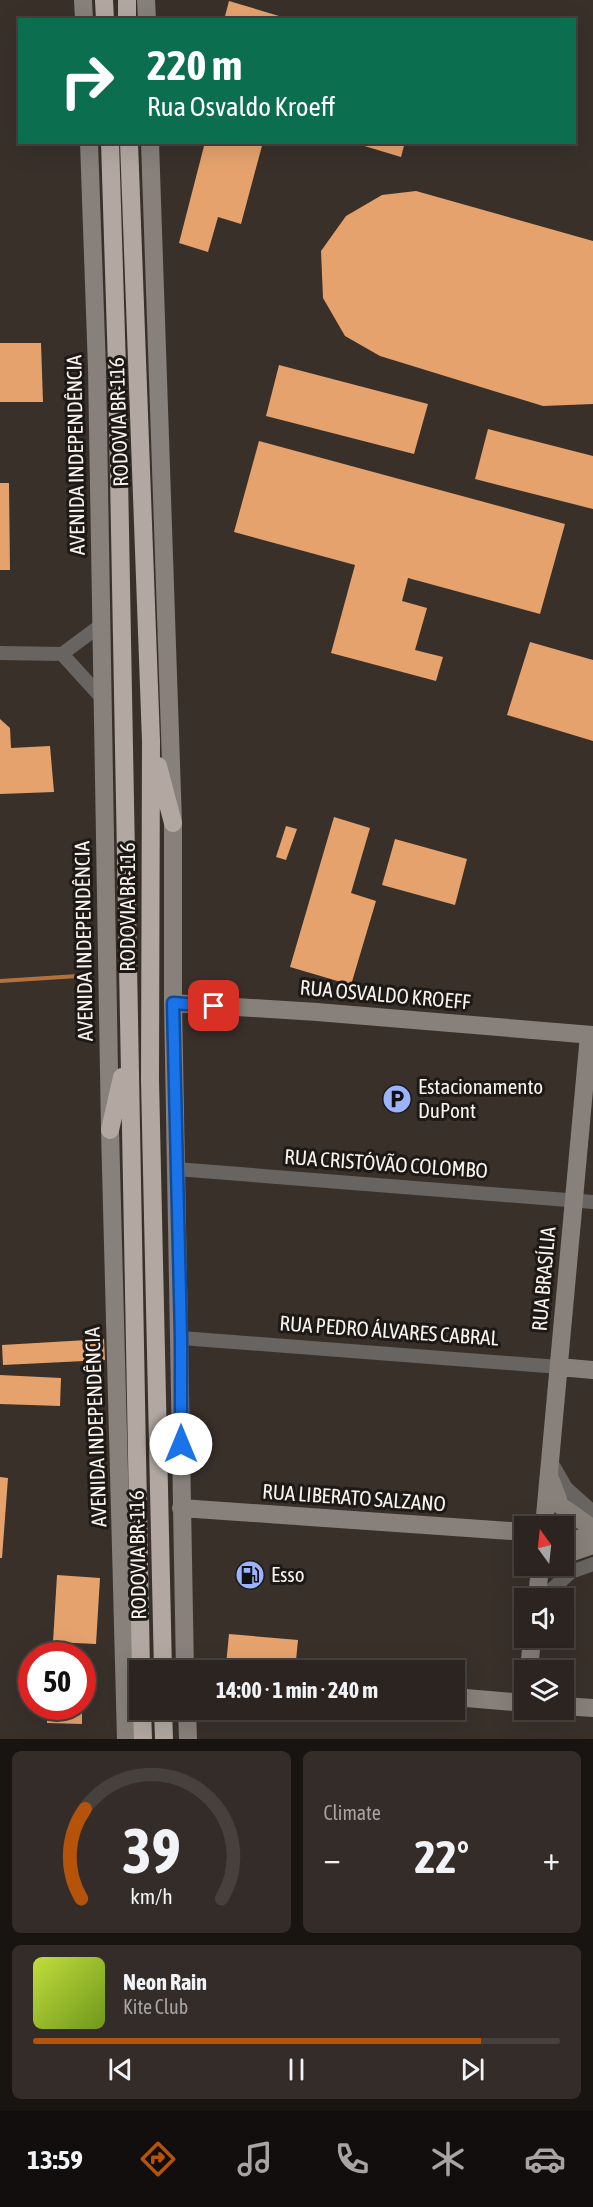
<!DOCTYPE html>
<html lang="en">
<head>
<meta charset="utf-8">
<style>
  :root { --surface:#2b2420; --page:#332c29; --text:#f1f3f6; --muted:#a6a4a5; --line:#47413e; --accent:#b45309 }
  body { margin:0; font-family:"Asap Condensed",sans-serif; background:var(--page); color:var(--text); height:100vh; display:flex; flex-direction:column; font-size:22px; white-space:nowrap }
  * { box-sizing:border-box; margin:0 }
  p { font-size:20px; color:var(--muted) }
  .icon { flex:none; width:33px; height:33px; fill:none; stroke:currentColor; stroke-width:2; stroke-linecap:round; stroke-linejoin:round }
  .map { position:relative; height:1739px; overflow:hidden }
  .details { display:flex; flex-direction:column; gap:12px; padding:12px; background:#181412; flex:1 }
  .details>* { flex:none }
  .top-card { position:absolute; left:18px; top:18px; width:558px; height:126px; border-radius:0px; box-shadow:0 6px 24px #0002,0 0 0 2px var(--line); background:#0b6e4f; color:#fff; overflow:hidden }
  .needle { width:39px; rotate:345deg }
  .fabs { position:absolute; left:514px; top:1516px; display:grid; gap:12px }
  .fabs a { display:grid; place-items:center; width:60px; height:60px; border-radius:0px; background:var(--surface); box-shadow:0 6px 24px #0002,0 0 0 2px var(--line); font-size:30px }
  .speed { position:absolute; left:18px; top:1642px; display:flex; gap:12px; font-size:30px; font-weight:700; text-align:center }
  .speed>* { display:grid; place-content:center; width:78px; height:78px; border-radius:50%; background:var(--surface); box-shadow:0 6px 24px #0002,0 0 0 2px var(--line); line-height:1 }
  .speed .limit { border:9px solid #d22; background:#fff; color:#111 }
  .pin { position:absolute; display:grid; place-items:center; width:51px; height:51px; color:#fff; margin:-26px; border-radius:12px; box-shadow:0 3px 9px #0006 }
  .me { position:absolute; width:66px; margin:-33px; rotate:0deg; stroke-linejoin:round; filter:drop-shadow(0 0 4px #0008) }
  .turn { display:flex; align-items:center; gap:21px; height:126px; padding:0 30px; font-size:27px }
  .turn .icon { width:78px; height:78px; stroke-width:2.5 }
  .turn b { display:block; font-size:42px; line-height:51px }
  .big { font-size:45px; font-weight:700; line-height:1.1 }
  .details .card { flex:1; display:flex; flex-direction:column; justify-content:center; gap:9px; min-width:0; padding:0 21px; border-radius:9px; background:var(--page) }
  .details .dial { align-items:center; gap:0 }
  .dial svg { height:156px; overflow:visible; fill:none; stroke:var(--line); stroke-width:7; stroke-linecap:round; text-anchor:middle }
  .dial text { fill:var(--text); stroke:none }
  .song { display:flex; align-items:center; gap:18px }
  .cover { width:72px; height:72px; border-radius:9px; background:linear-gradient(135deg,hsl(70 70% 55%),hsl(80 70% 35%)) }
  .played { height:6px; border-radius:3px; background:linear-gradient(90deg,var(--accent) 85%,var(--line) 85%) }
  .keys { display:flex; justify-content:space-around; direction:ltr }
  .heat { display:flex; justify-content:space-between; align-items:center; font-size:33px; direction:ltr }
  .details .tiles { flex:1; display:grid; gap:12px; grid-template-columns:1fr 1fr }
  .card:last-child { grid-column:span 2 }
  .trip { position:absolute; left:129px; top:1660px; width:336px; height:60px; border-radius:0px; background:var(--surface); box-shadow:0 6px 24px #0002,0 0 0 2px var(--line); font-weight:700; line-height:60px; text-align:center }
  .menu { display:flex; height:96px; justify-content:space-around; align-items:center; background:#110e0d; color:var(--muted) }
  .menu .icon { width:42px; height:42px }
  .menu .on { color:var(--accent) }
  .menu b { font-size:27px; color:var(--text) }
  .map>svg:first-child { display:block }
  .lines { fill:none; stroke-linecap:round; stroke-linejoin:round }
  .stream { stroke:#b1723d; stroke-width:4 }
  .building { fill:#e5a26d }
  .street { stroke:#686461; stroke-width:14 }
  .secondary { stroke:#87807b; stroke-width:18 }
  .highway { stroke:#b2a8a1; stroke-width:18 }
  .route-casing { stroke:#114b97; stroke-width:15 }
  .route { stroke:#1a73e8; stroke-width:10 }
  .labels { text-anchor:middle; stroke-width:6; stroke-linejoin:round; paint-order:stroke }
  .street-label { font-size:21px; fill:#f9f3ef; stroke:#1d1916 }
  .poi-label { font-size:21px; fill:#f9f3ef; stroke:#1d1916; text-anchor:start }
</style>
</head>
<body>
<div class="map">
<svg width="593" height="1739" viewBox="0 0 593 1739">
  <rect width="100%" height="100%" fill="#39302a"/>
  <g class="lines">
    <path class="stream" d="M0 981 78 976"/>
  </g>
  <path class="building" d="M229 1 289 19 288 20H224Z
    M193 142H263L241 224 218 217 208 252 179 243 204 146Z
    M351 142H405L401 157Z
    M416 191 593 241V404L543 406 380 356 345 336 323 298 321 251 346 216 382 195Z
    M0 343H41L43 402H0Z
    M279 365 428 404 414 454 266 416Z
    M488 429 593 456V509L475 479Z
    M259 441 565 524 540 614 408 578 402 601 427 608 415 650 443 657 436 681 331 653 355 565 234 532Z
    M0 483H9L10 570H0Z
    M530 642 593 660V741L507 715Z
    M0 719 10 728 11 748 50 746 54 792 0 794Z
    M334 817 370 828 351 893 376 901 351 985 290 967Z
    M286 826 297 829 286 860 276 857Z
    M395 839 467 859 455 905 382 885Z
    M104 1339 105 1360 3 1365 2 1345Z
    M0 1375 61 1378 60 1406 0 1404Z
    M0 1477 8 1478 2 1558H0Z
    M57 1575 100 1578 96 1644 53 1642Z
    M229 1634 298 1640 295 1671 226 1665Z
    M47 1707H82V1724L47 1723Z"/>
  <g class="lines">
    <path class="street" d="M0 653 62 654 101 625
      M62 654 102 698
      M176 1169 593 1202
      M181 1338 559 1367
      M554 1467 566 1488 593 1512
      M541 1599 571 1572 593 1564"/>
    <path class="secondary" d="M83 0 84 20
      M146 0 147 20
      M89 142 97 369 110 1130 126 1739
      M150 142 173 823V1003L185 1671
      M173 1003 317 1012 593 1035
      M559 1367 593 1370
      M551 1481 560 1505 593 1529
      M181 1508 525 1532
      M544 1527 589 1035
      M564 1537 593 1541
      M564 1555 593 1545
      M537 1599 540 1566
      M529 1671 532 1638
      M454 1697 525 1703
      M564 1706 593 1708
      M187 1710 188 1739"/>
    <path class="highway" d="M104 0 105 20
      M127 0V20
      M110 142 117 367 141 1671
      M129 142 151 741 150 1080 163 1671
      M158 766 173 823
      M110 1130 122 1077
      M142 1710 143 1739
      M163 1710 164 1739"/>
  </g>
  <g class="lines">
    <g class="route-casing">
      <path id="route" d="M181 1444V1338L173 1003 214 1006"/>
    </g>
    <use href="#route" class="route"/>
  </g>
  <defs>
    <g id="parking-disc" transform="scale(1.5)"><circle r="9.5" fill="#9bb4fd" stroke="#1d1916"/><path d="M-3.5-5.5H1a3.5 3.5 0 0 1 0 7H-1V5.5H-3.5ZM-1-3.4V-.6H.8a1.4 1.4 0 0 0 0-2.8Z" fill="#111"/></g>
    <g id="fuel-disc" transform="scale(1.5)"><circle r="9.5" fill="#9bb4fd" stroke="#1d1916"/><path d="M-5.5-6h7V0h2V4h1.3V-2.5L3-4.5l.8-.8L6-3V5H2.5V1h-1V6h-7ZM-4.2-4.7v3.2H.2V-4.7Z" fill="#111"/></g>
  </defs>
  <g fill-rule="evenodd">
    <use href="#parking-disc" x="397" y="1099"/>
    <use href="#fuel-disc" x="250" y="1575"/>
  </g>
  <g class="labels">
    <g class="street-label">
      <text transform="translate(119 422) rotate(-92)" y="7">RODOVIA BR-116</text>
      <text transform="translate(76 455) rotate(-91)" y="7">AVENIDA INDEPENDÊNCIA</text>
      <text transform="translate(128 907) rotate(-90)" y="7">RODOVIA BR-116</text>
      <text transform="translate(84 941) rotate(-91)" y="7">AVENIDA INDEPENDÊNCIA</text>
      <text transform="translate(385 995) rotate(5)" y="7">RUA OSVALDO KROEFF</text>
      <text transform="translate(386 1164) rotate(4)" y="7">RUA CRISTÓVÃO COLOMBO</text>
      <text transform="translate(544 1279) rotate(-85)" y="7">RUA BRASÍLIA</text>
      <text transform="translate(389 1331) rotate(4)" y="7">RUA PEDRO ÁLVARES CABRAL</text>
      <text transform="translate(96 1427) rotate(-92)" y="7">AVENIDA INDEPENDÊNCIA</text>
      <text transform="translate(354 1498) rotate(4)" y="7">RUA LIBERATO SALZANO</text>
      <text transform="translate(138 1555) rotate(-91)" y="7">RODOVIA BR-116</text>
    </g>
    <g class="poi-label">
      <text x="418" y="1094">Estacionamento<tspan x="418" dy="24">DuPont</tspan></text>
      <text x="271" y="1582">Esso</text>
    </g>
  </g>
</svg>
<div class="fabs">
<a><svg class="needle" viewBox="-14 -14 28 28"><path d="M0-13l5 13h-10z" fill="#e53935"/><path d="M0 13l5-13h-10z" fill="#a6a4a5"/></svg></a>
<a><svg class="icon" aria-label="sound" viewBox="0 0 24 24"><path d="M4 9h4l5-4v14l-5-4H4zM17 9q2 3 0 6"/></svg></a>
<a><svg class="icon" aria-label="layers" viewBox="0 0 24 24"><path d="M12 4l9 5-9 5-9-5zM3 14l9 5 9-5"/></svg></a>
</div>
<div class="speed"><div class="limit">50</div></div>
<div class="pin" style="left:214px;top:1006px;background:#d93025"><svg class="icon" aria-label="arrive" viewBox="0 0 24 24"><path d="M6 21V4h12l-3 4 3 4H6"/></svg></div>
<svg class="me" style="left:181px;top:1444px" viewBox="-20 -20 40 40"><circle r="19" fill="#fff"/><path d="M0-13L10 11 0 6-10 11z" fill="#1a73e8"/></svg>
<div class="trip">14:00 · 1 min · 240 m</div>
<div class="top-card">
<div class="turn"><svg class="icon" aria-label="right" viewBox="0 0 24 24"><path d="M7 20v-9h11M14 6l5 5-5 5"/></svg><div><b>220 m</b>Rua Osvaldo Kroeff</div></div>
</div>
</div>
<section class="details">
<div class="tiles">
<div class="card dial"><svg viewBox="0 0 100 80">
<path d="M14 69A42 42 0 1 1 86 69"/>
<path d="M14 69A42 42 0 0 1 16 23" stroke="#b45309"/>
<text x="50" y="56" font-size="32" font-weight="700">39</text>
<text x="50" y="72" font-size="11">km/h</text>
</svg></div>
<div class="card"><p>Climate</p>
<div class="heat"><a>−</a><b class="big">22°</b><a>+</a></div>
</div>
<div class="card">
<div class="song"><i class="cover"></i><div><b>Neon Rain</b><p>Kite Club</p></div></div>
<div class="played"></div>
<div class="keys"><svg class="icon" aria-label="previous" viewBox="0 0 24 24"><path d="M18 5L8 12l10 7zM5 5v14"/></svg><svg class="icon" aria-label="pause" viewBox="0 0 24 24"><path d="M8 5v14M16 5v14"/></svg><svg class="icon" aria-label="next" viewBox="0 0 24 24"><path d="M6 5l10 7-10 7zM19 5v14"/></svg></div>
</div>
</div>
</section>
<nav class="menu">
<b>13:59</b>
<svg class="icon on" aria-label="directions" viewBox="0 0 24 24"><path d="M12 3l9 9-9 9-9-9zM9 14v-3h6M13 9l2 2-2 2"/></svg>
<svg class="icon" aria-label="music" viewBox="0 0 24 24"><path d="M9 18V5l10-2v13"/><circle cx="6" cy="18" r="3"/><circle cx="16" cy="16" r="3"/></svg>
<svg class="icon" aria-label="phone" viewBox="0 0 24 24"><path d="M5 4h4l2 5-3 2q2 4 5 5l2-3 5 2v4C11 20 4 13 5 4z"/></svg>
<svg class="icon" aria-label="climate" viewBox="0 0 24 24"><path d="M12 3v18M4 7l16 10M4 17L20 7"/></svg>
<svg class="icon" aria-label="car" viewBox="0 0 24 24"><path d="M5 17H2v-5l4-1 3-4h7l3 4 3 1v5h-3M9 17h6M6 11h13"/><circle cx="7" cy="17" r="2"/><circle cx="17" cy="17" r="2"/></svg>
</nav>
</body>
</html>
